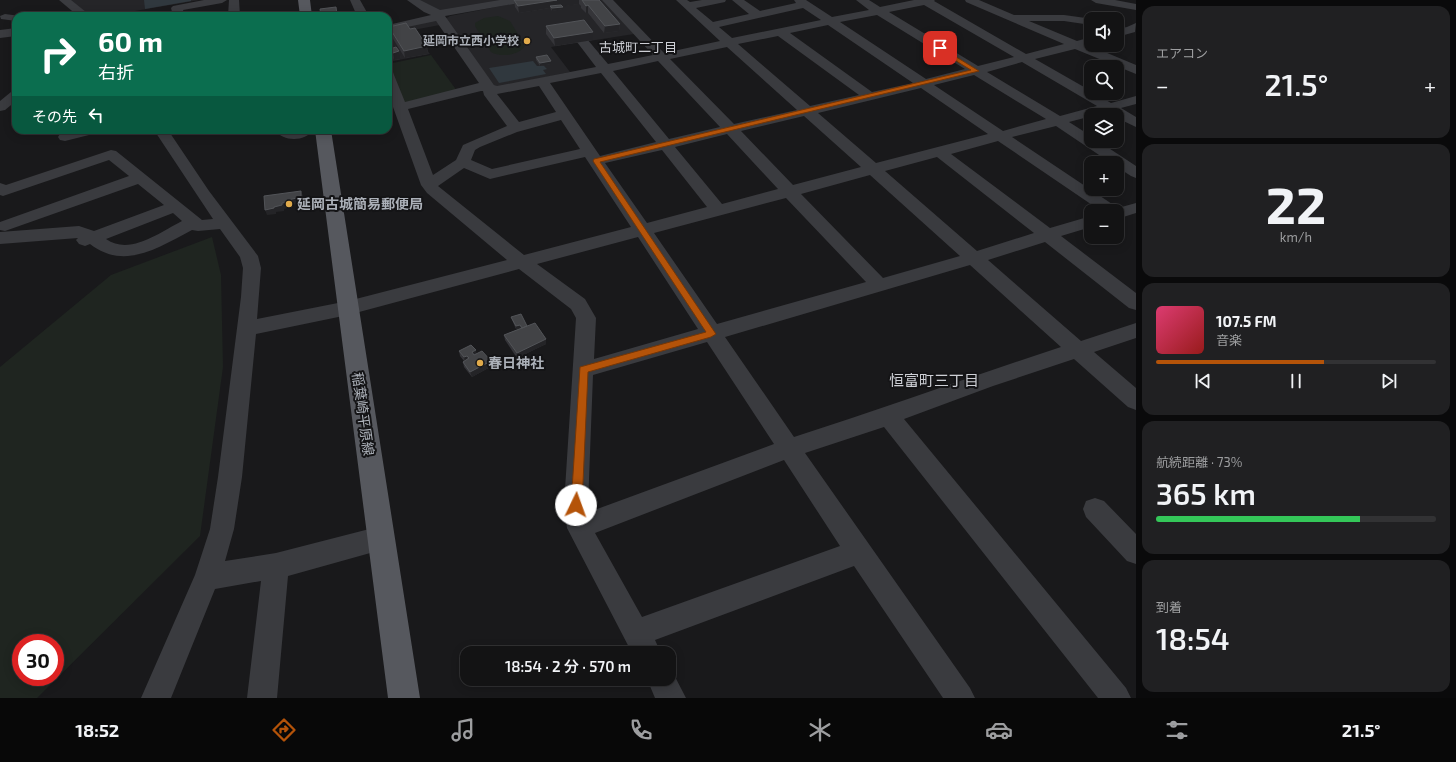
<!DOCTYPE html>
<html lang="ja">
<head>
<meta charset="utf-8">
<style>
  :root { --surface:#131314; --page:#202022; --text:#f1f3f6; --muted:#9d9ea0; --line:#323234; --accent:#b45309 }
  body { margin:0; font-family:"Exo 2","Noto Sans JP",sans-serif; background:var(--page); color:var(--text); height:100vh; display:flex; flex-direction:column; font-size:15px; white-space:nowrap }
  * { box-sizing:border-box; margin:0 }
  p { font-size:13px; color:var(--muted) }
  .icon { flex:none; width:22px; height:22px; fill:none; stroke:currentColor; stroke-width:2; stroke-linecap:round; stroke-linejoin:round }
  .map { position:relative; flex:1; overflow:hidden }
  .drawer { display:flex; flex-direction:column; gap:6px; padding:6px; background:#0a0a0b; width:320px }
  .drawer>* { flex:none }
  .banner { position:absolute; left:12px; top:12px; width:380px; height:122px; border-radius:12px; box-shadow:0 2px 10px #0003,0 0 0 1px var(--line); background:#0b6e4f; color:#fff; overflow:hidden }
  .tools { position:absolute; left:1084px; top:12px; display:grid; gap:8px }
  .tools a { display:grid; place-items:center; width:40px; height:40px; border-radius:8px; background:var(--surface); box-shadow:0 2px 10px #0003,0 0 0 1px var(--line); font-size:20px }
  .speed { position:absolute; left:12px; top:634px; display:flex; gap:8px; font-size:20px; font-weight:700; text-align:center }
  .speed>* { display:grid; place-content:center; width:52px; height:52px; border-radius:50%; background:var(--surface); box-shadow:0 2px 10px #0003,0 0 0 1px var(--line); line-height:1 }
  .speed .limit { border:6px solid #d22; background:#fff; color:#111 }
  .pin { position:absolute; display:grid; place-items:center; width:34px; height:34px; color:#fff; margin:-17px; border-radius:8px; box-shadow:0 2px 6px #0006 }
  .me { position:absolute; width:44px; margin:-22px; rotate:3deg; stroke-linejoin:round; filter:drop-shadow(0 0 3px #0008) }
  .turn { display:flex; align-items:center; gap:14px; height:84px; padding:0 20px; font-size:18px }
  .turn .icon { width:52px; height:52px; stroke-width:2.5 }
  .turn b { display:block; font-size:28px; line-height:34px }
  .then { display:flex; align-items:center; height:38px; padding:0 20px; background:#0003; gap:8px; font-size:15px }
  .big { font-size:30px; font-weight:600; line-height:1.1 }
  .drawer .card { flex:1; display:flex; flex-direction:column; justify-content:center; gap:6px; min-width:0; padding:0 14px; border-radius:12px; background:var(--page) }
  .drawer .dial { align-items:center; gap:0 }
  .dial b { font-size:52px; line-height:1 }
  .song { display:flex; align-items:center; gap:12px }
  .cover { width:48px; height:48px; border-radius:6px; background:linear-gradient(135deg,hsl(340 70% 55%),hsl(0 70% 35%)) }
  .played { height:4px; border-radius:2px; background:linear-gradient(90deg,var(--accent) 60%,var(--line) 60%) }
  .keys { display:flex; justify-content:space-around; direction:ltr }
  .heat { display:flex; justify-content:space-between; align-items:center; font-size:22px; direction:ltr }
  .charge { height:6px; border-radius:3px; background:linear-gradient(90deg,#34c759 73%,var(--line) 0) }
  .trip { position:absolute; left:460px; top:646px; width:216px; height:40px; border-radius:12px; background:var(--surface); box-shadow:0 2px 10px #0003,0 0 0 1px var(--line); font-weight:600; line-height:40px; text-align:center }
  .tabs { display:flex; height:64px; justify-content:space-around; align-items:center; background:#080808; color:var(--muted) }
  .tabs .icon { width:28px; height:28px }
  .tabs .selected { color:var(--accent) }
  .tabs b { font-size:18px; color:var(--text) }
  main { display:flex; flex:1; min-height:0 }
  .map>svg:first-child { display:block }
  .built { fill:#252528 }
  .green { fill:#1f2520; fill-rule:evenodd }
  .water { fill:#30383e }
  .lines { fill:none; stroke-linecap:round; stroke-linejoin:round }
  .minor { fill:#3a3b3f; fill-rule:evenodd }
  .major { fill:#56585e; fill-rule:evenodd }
  .wall { fill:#353539 }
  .shaded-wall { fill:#242427 }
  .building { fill:#424346; stroke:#525458 }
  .route { fill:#b45309; stroke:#753606 }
  .poi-dot { fill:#e1ab4b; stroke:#141416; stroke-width:1.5 }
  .labels { text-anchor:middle; stroke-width:4; stroke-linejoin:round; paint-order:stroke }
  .far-poi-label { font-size:12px; font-weight:bold; fill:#acb1b9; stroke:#141416; text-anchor:end }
  .far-neighbourhood-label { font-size:13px; fill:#cdcfd5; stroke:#141416 }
  .poi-label { font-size:14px; font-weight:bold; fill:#acb1b9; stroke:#141416; text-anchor:start }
  .street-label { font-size:14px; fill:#acb1b9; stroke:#141416 }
  .neighbourhood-label { font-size:15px; fill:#cdcfd5; stroke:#141416 }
</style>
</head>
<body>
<main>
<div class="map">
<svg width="1136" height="698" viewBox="0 0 1136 698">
  <rect width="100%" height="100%" fill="#19191b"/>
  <path class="built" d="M69 0H199L106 16H95L93 13 88 14Z
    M417 0H505L444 11 434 10Z
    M531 0H603L634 34 551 47 570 72 498 87 494 85 445 19 450 16Z
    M435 20 440 25 413 30 430 54 388 62V30Z"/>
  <path class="green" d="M498 16 510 21 525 46C519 55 501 58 491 52L475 26V23L484 18Z
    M431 55 457 91 403 103 388 64Z
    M212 237 221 275 223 367 200 536 37 698H0V367L111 275ZM21 643H55V677H21Z"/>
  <path class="water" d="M144 0H191V1L145 9Z
    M533 61 537 66H544L547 69 543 70 546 74 499 83 489 68Z"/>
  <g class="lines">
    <path class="minor" d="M59 0H71L91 16H78Z
      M204 0H227L222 3 183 10 185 16H173L171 8 173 6Z
      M229 0H239L240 16H228Z
      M350 0H360L369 16H357Z
      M407 0H420L440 10 500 0H524L519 3 445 16 494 85 497 86 596 67 577 42 579 39H587L608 64 653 55 602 0H613L664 53 720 41 676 0H687L690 2 702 0H726L725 2 696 8 713 22 749 14 732 0H744L760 11 796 3 794 0H806L832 17 869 10 856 0H869L880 7 914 0H935L934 1 1026 54 1064 44 966 2 965 0H979L1014 15H1064L1093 19H1091V25L1064 21H1029L1077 41 1091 37V45H1088L1136 65V74L1075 49 1035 59 1091 91V93H1094L1111 103 1136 96V104L1121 108 1136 117V127L1117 118V115H1112L1107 112 1069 122 1091 136V141H1098L1136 166V178L1131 176 1117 167V163H1111L1056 126 1012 137 1118 208 1136 203V213L1117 219V211H1101L998 141 951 154 1050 228 1091 216V227L1061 236 1136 293V310L1129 308 1045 242 988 260 1081 341 1136 323V338L1094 352 1136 388V410L1128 407 1074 359 993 386 904 419 1126 688 1131 698H1098L884 427 805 453 970 688 975 698H943L854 566 655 640 661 653H632L567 528 564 505 576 318 571 309 519 269 348 315 256 334 242 477 234 529 225 561 276 553 381 526 390 529 393 538 390 547 381 550 288 576 277 698H247L261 581 215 589 171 698H141L195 575 210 529 218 477 241 297 243 268 240 257 220 229 198 231 192 230C159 247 125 271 90 244L85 246 79 244 76 240 78 238 0 244V232L79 226 94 231 164 205 138 184 5 231 0 230V222L129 176 109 160 3 196 0 195V183L6 185 111 150 116 151 202 220 213 219 154 130H168L209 191 258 256 261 268 257 319 348 301 507 260 427 193 421 185 388 93V71L393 72 394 75 405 102 479 83 436 21 388 31V25L431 15 424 12ZM924 5 1014 57 978 66 889 12ZM803 8 821 20 732 38 719 27ZM877 15 965 69 926 79 840 22ZM828 25 913 83 872 92 790 33ZM778 36 859 95 810 106 738 44ZM727 47 797 110 734 124 670 59ZM658 61 720 127 669 139 613 71ZM1022 62 1097 106 1060 116 987 72ZM601 73 656 142 600 156 550 83ZM974 75 1046 119 1003 131 934 85ZM539 86 556 112 519 122 497 94ZM921 88 988 134 876 163 818 113ZM481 91H483L484 95 507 126 463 145 456 160 433 175 408 109ZM804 116 861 167 793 185 741 131ZM561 120 580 149 492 169 471 160 475 150 480 147 517 132ZM727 134 778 189 722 204 675 147ZM662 150 707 207 647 223 605 163ZM585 157 631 227 524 255 438 186 464 168 490 179ZM937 157 1034 233 977 251 885 171ZM870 175 960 256 883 278 801 194ZM786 198 866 282 717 324 654 233ZM173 213 182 221C160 232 130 256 106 239ZM638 237 698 329 594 359 596 318 585 299 537 264ZM970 265 1061 347C972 376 884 408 794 437L725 337ZM707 342 774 444 589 512 588 505 593 375ZM784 460 840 546 642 617 595 533Z
      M1091 0H1115L1136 4V10L1096 3Z
      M5 14 20 16H16V21L1 19 0 16Z
      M1136 23 1135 32 1117 37V29L1127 27Z
      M16 28V36L0 38V30Z
      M16 91V101L5 110 0 111V101L11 92Z
      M75 130H99L97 133 65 141 60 140 58 137 60 134Z
      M275 130H313C305 142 283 142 275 130Z
      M1095 498 1104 501 1136 534V564L1127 561 1086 517 1083 509 1086 501Z
      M669 668 671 669 686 698H655L647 679H669Z"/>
    <path class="major" d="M298 0H310L312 16H300Z
      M315 130H331L420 698H388Z"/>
  </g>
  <path class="wall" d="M514 0H599L620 24 619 31 604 33 588 13H586L581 8V6L579 4 563 6V9L552 11 550 8 519 13 515 7Z
    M546 26 593 32V40L555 46 546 34Z
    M389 27 410 29 427 46 428 54 405 58 390 34Z
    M390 49 399 51 401 59 394 60 392 56Z
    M536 57 551 61V64L540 66 536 60Z
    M511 317 527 326 546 344 517 358 505 340 504 335 521 328 516 329 512 320Z
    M459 351 477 354 491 361 492 366 472 377 464 367 463 362 464 361 460 356Z"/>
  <path class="shaded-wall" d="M557 0H579V4L552 8 550 6V8L519 13 518 6Z
    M588 5V13H586V6Z
    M336 7 338 16H326Z
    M563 7V9L552 11V8Z
    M620 24 619 31 604 33 605 26Z
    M593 32V40L555 46 554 38Z
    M427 46 428 54 405 58 404 51Z
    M399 51 401 59 394 60 393 53Z
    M551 61V64L540 66V63Z
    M388 96H389L391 106H388Z
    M301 191 303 196 304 203 291 205V207L284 209V211L276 212V214L267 215 265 210 282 203 288 200Z
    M520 325 521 328 516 329V326Z
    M546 339V344L517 358V353Z
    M476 350 477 355 473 358 472 352Z
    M467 356 468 361 465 363 464 357Z
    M491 361 492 366 472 377 470 372Z"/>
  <path class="building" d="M514 0H557L518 6Z
    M582 0H599L620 24 605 26 588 5 586 6Z
    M561 5 563 7 552 8 550 6Z
    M336 7 337 15 321 16 320 9Z
    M584 20 593 32 554 38 546 26Z
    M406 23 410 29 415 28 427 46 404 51 389 27Z
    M396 47 399 51 393 53 390 49Z
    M547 55 551 61 540 63 536 57Z
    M301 191V197L288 200 289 202 282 203V205L274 207V208L265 210 264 196Z
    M521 314 527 326 522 328 520 325 516 326 511 317Z
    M535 323 546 339 517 353 504 335Z
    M471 345 476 350 472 352 474 355 482 351 491 361 470 372 463 362 469 358 467 356 464 357 459 351Z"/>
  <path class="route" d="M940 47 979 71 600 162 716 334 711 337 588 372 582 505 580 509 576 510 573 509 571 505 580 367 706 332 593 161 594 159 971 70 938 50V47Z"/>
  <g class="poi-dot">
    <circle cx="527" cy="41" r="4"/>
    <circle cx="289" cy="204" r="4"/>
    <circle cx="480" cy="363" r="4"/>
  </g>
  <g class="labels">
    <g class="far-poi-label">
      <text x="519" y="45">延岡市立西小学校</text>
    </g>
    <g class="far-neighbourhood-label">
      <text x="638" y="52">古城町二丁目</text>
    </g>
    <g class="poi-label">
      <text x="297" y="209">延岡古城簡易郵便局</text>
      <text x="488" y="368">春日神社</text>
    </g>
    <g class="street-label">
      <text transform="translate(363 414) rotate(82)" y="5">稲葉崎平原線</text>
    </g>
    <g class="neighbourhood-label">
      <text x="934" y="386">恒富町三丁目</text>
    </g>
  </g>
</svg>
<div class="tools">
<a><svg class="icon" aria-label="sound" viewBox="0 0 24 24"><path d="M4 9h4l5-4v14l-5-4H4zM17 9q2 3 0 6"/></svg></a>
<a><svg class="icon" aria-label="search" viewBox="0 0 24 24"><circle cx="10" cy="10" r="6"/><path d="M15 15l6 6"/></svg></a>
<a><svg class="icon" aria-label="layers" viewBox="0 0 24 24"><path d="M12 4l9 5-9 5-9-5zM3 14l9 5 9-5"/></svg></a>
<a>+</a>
<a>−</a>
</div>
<div class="speed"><div class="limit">30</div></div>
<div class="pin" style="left:940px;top:48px;background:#d93025"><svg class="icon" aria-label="arrive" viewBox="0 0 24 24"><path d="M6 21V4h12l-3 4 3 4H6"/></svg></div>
<svg class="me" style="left:576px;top:505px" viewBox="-20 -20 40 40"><circle r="19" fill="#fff"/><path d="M0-13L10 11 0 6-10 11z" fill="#b45309"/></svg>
<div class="trip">18:54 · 2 分 · 570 m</div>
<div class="banner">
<div class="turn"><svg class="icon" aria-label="right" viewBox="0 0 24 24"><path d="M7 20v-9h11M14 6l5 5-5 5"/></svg><div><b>60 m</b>右折</div></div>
<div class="then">その先<svg class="icon" aria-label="left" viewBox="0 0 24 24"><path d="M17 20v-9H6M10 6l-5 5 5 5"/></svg></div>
</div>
</div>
<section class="drawer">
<div class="card"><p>エアコン</p>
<div class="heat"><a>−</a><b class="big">21.5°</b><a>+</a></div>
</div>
<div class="card dial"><b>22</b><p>km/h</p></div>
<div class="card">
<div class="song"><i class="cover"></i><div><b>107.5 FM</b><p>音楽</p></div></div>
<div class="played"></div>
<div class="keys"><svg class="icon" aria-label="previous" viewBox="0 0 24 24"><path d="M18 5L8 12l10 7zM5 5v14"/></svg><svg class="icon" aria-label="pause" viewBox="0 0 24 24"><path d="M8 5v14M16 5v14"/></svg><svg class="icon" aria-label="next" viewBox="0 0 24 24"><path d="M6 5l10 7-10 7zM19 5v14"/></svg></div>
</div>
<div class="card"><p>航続距離 · 73%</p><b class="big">365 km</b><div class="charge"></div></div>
<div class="card"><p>到着</p><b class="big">18:54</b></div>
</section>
</main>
<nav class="tabs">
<b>18:52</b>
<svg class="icon selected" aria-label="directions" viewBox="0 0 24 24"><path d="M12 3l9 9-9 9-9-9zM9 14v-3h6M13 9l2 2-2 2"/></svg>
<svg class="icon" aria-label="music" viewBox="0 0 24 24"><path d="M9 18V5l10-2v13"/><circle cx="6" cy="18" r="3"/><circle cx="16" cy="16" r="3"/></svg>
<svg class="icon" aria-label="phone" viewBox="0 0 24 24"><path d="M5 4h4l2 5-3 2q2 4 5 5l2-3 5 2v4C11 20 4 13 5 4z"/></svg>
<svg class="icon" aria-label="climate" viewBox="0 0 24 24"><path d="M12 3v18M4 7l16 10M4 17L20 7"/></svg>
<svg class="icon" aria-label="car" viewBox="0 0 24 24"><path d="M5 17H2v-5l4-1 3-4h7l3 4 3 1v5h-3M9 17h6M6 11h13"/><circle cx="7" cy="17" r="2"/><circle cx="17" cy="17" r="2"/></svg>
<svg class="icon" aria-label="filters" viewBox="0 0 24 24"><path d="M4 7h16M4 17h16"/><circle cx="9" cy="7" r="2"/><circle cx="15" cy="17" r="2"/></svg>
<b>21.5°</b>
</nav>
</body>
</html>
